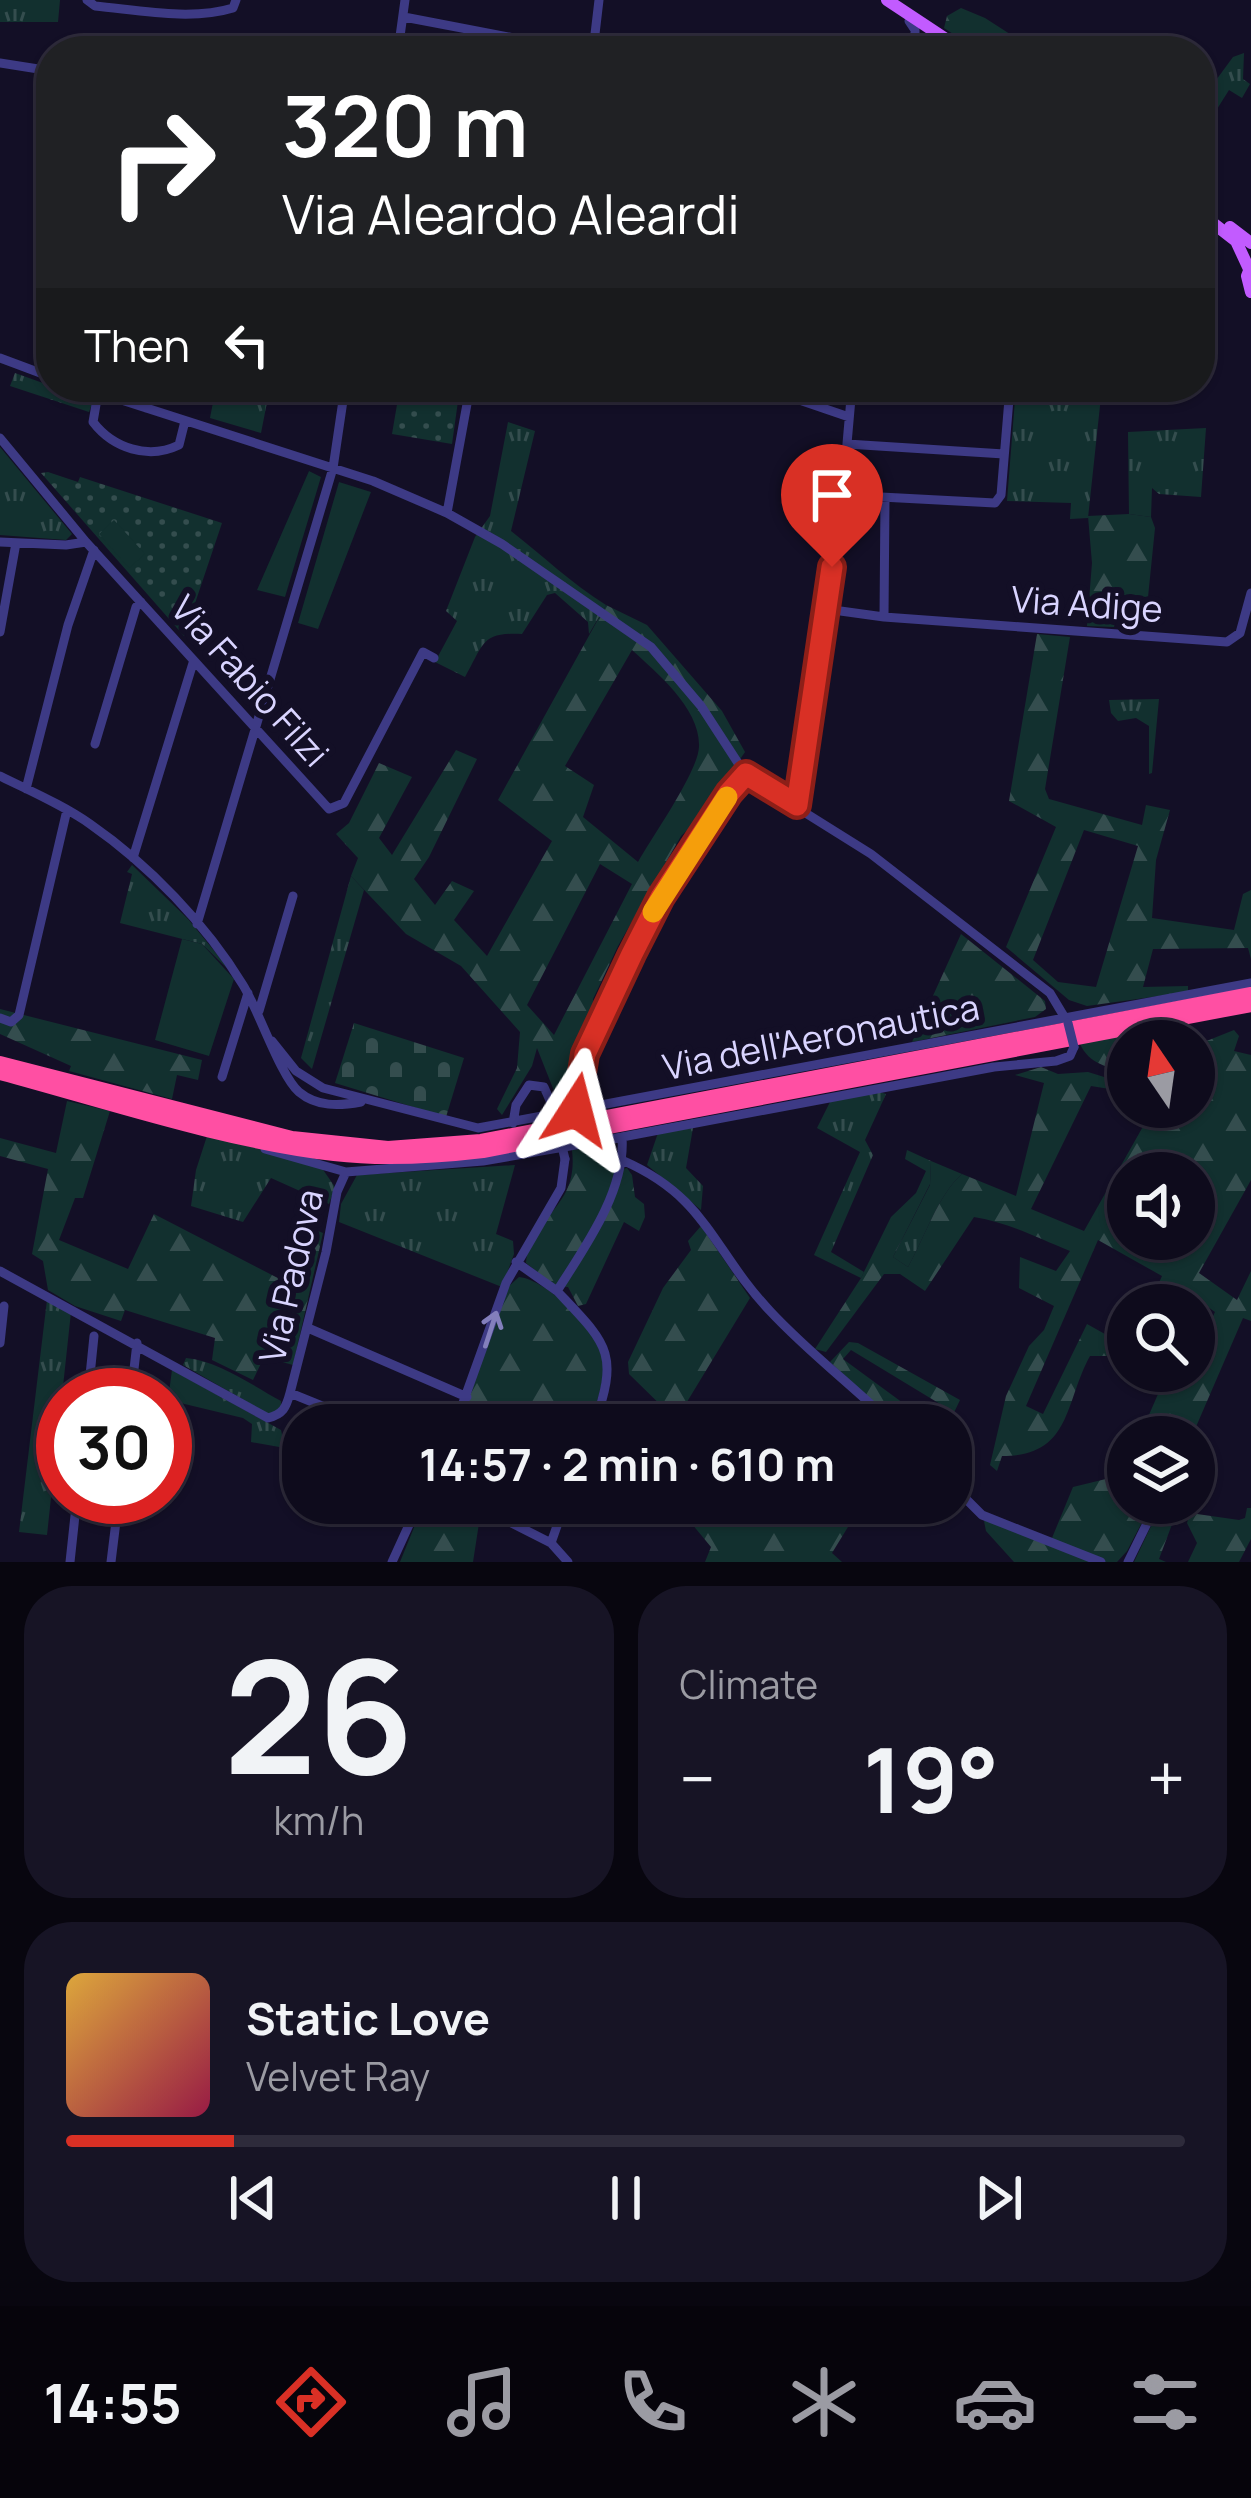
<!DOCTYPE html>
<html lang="en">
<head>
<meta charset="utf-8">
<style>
  :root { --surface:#0e0b1c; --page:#171425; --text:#f1f3f6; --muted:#9b9ba3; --line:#2e2b3b; --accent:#d93025 }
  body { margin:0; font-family:Manrope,sans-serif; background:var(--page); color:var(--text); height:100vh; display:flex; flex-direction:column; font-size:45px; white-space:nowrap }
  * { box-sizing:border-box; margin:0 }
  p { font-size:39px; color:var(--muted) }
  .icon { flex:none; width:66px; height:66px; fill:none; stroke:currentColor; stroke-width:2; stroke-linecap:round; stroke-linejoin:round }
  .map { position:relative; height:1562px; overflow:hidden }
  .drawer { display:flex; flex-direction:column; gap:24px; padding:24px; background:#08060f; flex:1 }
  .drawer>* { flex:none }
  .hud { position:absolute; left:36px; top:36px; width:1179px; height:366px; border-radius:48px; box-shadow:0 3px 9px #0004,0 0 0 3px var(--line); background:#202124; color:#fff; overflow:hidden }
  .needle { width:78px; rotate:347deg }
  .controls { position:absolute; left:1107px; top:1020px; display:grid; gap:24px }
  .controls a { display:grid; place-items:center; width:108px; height:108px; border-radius:50%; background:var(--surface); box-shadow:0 3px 9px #0004,0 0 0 3px var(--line); font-size:60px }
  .speed { position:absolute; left:36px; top:1368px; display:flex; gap:24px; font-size:60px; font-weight:700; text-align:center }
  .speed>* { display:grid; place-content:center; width:156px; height:156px; border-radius:50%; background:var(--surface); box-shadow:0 3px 9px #0004,0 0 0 3px var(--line); line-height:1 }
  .speed .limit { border:18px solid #d22; background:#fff; color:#111 }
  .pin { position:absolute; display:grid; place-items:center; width:102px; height:102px; color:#fff; margin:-123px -51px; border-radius:50% 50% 50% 0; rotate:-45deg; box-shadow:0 0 12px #0007 }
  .pin .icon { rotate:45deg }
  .me { position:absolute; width:132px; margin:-66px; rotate:9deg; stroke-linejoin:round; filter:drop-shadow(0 0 9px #0008) }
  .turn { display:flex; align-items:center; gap:42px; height:252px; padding:0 48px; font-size:54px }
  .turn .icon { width:156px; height:156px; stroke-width:2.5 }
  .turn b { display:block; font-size:84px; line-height:102px }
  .then { display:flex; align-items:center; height:114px; padding:0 48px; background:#0003; gap:24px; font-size:45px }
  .big { font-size:90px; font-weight:700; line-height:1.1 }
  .drawer .card { flex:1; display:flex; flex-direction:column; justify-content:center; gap:18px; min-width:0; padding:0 42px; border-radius:48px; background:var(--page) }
  .drawer .dial { align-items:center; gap:0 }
  .dial b { font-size:156px; line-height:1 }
  .song { display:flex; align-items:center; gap:36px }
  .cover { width:144px; height:144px; border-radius:18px; background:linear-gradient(135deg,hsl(40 70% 55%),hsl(340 70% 35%)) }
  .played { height:12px; border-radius:6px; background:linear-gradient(90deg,var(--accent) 15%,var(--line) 15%) }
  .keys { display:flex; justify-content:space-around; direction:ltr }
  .heat { display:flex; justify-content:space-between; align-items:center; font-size:66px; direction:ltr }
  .drawer .tiles { flex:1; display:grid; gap:24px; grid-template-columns:1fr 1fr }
  .card:last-child { grid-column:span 2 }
  .trip { position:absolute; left:282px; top:1404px; width:690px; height:120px; border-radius:48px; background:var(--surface); box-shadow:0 3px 9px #0004,0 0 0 3px var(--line); font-weight:700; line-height:120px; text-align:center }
  .menu { display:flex; height:192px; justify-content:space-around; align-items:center; background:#06040b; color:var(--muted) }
  .menu .icon { width:84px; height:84px }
  .menu .on { color:var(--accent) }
  .menu b { font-size:54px; color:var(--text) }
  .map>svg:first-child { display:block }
  .grass { fill:url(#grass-tufts) }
  .forest { fill:url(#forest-firs); fill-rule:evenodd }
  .cemetery { fill:url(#cemetery-stones) }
  .park { fill:url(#park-dots) }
  .garden { fill:#12302f }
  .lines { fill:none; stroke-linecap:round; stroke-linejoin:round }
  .minor { stroke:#3d3a85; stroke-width:9 }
  .major { stroke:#c25bff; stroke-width:12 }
  .highway { stroke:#ff4fa3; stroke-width:14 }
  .minor-bridge { stroke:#3d3a85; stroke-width:9 }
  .oneway { stroke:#837fbc }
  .route-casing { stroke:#8d1f18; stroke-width:30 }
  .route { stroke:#d93025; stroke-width:21 }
  .slow { stroke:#f59e0b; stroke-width:21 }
  .labels { text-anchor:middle; stroke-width:12; stroke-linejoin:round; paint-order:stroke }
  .street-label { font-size:36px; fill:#d9d4ff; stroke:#130f26 }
</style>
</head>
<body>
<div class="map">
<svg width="1251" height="1562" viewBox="0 0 1251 1562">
  <defs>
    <pattern id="grass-tufts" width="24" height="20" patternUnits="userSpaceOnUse" patternTransform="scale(3)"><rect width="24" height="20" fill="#12302f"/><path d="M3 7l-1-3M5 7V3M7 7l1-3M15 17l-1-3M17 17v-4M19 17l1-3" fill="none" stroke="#344d4e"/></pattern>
    <pattern id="forest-firs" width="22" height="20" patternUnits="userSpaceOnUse" patternTransform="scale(3)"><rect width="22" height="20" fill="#12302f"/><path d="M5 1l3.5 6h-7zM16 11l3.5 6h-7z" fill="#344d4e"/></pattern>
    <pattern id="cemetery-stones" width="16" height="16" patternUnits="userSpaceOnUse" patternTransform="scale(3)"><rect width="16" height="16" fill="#12302f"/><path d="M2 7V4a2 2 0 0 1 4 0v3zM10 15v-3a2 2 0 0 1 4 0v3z" fill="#344d4e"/></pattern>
    <pattern id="park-dots" width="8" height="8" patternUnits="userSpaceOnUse" patternTransform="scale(3)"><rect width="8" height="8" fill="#12302f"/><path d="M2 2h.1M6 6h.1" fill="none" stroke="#344d4e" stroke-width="1.8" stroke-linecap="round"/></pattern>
  </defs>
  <rect width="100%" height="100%" fill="#130f26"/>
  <path class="grass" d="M0 0H60L58 22H0Z
    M1244 53 1243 79 1250 84 1242 98 1229 90 1200 136V102L1233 57Z
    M15 373 93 401 89 412 10 386Z
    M216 387H270L261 433 210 418Z
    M1016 387 1071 392 1072 387H1102L1088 518 1070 519 1071 503 1007 501Z
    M508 422 535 431 511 531C543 556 571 583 606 605L589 634 588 622 555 593 547 595 522 634C481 632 484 644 465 677L435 662 457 621 446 611 475 537 490 516Z
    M1206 428 1201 497 1159 494 1152 488 1151 517 1129 514 1128 432Z
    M0 447 72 534 66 540 0 535Z
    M1159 699 1152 773 1149 774V726L1136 718 1118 721 1111 713 1109 700Z
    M132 865 188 919 234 975 202 944 120 923 132 874 127 872Z
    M351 876 364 890 312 1069 301 1058Z
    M876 1091 886 1094 865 1140 873 1155 831 1252 864 1272 861 1278 814 1255 860 1152 817 1128 831 1100Z
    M693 1128 686 1168 703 1186 701 1210 647 1165 658 1133Z
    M207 1136 319 1164 335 1187 329 1204 271 1178 243 1222 191 1206 196 1170Z
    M931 1161 962 1174C938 1195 925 1237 908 1267L893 1257 930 1185Z
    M515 1165 496 1234 513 1241 514 1254 502 1287 339 1222 341 1204 357 1175Z
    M47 1300 71 1312 47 1535 19 1532Z
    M186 1358C219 1361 253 1386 281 1401V1410L268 1414 183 1365Z
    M172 1370 281 1430 285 1448 251 1442 252 1424 243 1418 168 1400Z"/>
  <path class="forest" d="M961 8 985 18 1036 51H979L944 28 947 16Z
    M1129 514 1151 517 1155 528 1148 597 1119 595 1114 627 1087 626 1092 563 1088 516Z
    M606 605 647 625 722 711 745 752 698 820 681 836 618 946 593 999 597 1015 581 1049 574 1080 598 1102 560 1106 537 1048 532 1066 502 1115 497 1109 517 1068 520 1032 461 966 406 934 351 876 358 858 336 834 349 823 379 763 412 777 379 838 392 855 456 750 477 759 429 857 414 879 435 905 452 881 474 891 454 920 487 956 552 841 498 800ZM632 650C657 673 701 709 699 747 698 772 652 837 638 862L583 817 594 785 565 766ZM600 864 632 884 554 1035 527 1005Z
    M1037 634 1070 637 1045 789 1049 799 1142 825 1146 805 1170 810 1156 860 1152 918 1234 930 1243 894 1251 890V959L1248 948 1153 949 1143 987 1188 986V992L1087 1006 1069 1000 1006 947 1056 827 1009 801ZM1084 830 1138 846 1096 987 1058 982 1033 960Z
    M961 934 1045 1001 1046 1009 1035 1017 912 1042Z
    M0 1009 202 1060 198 1080 177 1075 172 1099 69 1071 71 1066 0 1034Z
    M1162 1026 1161 1041H1128V1073C1108 1067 1089 1064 1080 1044Z
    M1234 1030 1239 1036 1234 1051 1251 1055V1180L1199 1273 1237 1300 1251 1271V1321L1243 1318 1192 1436 1155 1437 1142 1431 1165 1378 1179 1387 1187 1371H1194V1356L1215 1312 1188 1293 1182 1305H1149L1162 1276 1098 1240 1026 1406 1043 1414 1087 1324 1128 1347V1366L1124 1365 1126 1356H1090C1064 1403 1072 1456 1002 1456L997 1471 990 1465 1006 1396 1029 1346 1044 1330 1054 1306 1019 1288 1020 1257 1056 1271 1070 1251C1036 1237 1010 1223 974 1217L925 1291 900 1274H884L826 1352 815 1349 861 1278 891 1217 916 1193 926 1171 905 1159 907 1150 931 1161 930 1184 893 1257 908 1267C925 1237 938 1195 962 1174L1016 1196 1044 1083 1015 1075 1041 1067 1058 1074 1088 1072 1117 1081 1116 1090 1091 1086 1031 1209 1084 1231 1154 1107H1194V1046ZM1128 1173H1194V1239H1128Z
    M67 1101 110 1111 83 1198H75L59 1240 128 1269 154 1214 299 1289 313 1229 323 1233 293 1365 264 1357 253 1380 212 1360 215 1338 125 1310 121 1321 75 1306 48 1290 43 1261 32 1254 48 1169 0 1156V1138L56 1153Z
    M582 1149 593 1153 612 1172 627 1168 632 1175 635 1197 644 1204 645 1217 639 1231 624 1222 586 1304 578 1306 568 1287 555 1286 526 1263C532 1213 579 1209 572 1150Z
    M701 1226 750 1298 676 1420 629 1374 628 1362 663 1288 691 1250 688 1241Z
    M519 1277C548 1280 598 1331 603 1360 606 1380 595 1406 589 1425H572L576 1408H565L560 1425H553L555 1411 539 1410 533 1425H458L508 1287Z
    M849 1342 858 1343 960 1400 948 1425H933L945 1407 851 1350 843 1359 933 1425H898L830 1362Z
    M1128 1455V1503H1152L1127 1551 1117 1562H1014L986 1531 984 1521H992L1052 1538 1073 1487 1110 1478Z
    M424 1503H465L481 1510 473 1562H400Z
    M709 1503H770L815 1520 832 1514 844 1503H854L851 1522 832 1553 842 1562H705L711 1547 687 1518Z
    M1162 1503H1180L1159 1559 1166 1562H1134Z
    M1247 1508H1251V1539L1239 1562H1188L1197 1543 1187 1523 1190 1513 1239 1520 1245 1518Z"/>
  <path class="cemetery" d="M354 1023 464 1058 446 1117 335 1083Z"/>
  <path class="park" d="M400 387H474L471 401H458L452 444 392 434Z
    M48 472 78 482 80 477 222 523 184 636 41 473Z"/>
  <path class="garden" d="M309 471 321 477 285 597 257 590Z
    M339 482 371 492 318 629 298 623Z
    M114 520 145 554 129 568 99 534Z
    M182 939 202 944 234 979 209 1056 155 1040Z"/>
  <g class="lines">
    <path class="minor" d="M87 0 95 6C138 10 191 21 233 8L236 0
      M404 17 582 51
      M909 21 915 30V51
      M398 51 405 0
      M593 51 599 0
      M0 63 51 71
      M0 358 51 377
      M81 387 373 481 447 513 502 544 651 647 701 706 738 763 756 782 871 854 1050 993 1068 1023
      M761 387 849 417
      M948 387 1010 392
      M98 393 93 422C113 448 148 460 179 445L185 421
      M146 408 150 387
      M0 438 86 542 329 809 344 803 423 652 434 658
      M847 444 1004 454
      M843 495 995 503 1001 495 1010 387
      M447 513 467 404
      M0 542 66 545 86 542
      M826 609 884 617 1227 642 1240 633 1251 593
      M884 617 885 498
      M0 632 16 543
      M95 744 136 607 141 602
      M0 776C30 791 63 805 90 824 149 865 206 924 243 985 259 1011 281 1077 299 1092 317 1107 339 1106 361 1102
      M26 789 68 625 94 550
      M797 805 840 523 852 387
      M133 858 193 663
      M197 924 333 468 345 387
      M259 1011 293 896
      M0 1018 11 1022 19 1015 67 810
      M272 1041 296 1071 323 1088 478 1128 1251 983
      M222 1077 248 993
      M576 1110 585 1055 631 954 661 897 729 793 746 774
      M513 1123 516 1105 529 1085 544 1087 552 1105
      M622 1137 994 1067 1056 1061 1070 1056 1074 1047
      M265 1149 346 1172
      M624 1161C708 1198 713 1251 770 1311 808 1352 853 1386 893 1425
      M346 1172 483 1161 622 1137C626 1190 585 1247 557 1291L516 1262
      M0 1271 268 1418C283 1414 286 1408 290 1393L326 1252 337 1192 346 1172
      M557 1291C607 1344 620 1352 594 1425
      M308 1328 467 1397
      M0 1343 4 1306
      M290 1393 369 1425
      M88 1395 94 1336
      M131 1395 137 1343
      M455 1425 506 1283 561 1188 565 1159
      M951 1484 982 1515 1101 1562
      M472 1503 551 1543 568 1562
      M551 1543 565 1503
      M70 1562 77 1497
      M111 1562 119 1497
      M392 1562 419 1503
      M1128 1562 1157 1503"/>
    <path class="major" d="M887 0 964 51
      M1200 213 1236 241 1249 269
      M1230 227 1251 243
      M1251 266 1247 276 1251 292"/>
    <path class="highway" d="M0 1063 292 1138 388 1148 481 1141 1251 994
      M0 1073C105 1101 227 1142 334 1154 384 1160 433 1157 483 1151L1251 1005"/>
    <path class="minor-bridge" d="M1068 1023 1074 1047
      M552 1105 565 1159"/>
  </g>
  <defs><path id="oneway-shaft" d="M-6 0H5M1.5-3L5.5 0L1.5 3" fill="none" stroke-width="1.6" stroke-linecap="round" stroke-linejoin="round" transform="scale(3)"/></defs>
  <use class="oneway" href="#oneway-shaft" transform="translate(491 1329) rotate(-72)"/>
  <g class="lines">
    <g class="route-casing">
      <path id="route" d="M576 1110 585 1054 632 954 661 897 729 793 746 774 797 805 832 567"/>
    </g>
    <use href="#route" class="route"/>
    <path class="slow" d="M653 912 727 797"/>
  </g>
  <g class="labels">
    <g class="street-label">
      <text transform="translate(1087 604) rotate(4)" y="13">Via Adige</text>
      <text transform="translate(250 681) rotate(48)" y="13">Via Fabio Filzi</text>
      <text transform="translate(821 1037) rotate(-11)" y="13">Via dell'Aeronautica</text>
      <text transform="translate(291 1276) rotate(-77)" y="13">Via Padova</text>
    </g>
  </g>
</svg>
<div class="controls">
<a><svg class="needle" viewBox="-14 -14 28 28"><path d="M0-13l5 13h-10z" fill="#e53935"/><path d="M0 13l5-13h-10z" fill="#9b9ba3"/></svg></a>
<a><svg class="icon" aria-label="sound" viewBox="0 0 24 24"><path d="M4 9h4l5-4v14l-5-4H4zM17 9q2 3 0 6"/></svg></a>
<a><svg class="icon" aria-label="search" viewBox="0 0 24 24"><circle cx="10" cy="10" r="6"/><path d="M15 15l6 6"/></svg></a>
<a><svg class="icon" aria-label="layers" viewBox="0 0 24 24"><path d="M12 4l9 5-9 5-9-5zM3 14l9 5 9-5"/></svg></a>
</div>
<div class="speed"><div class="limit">30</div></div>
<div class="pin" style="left:832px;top:567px;background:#d93025"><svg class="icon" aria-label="arrive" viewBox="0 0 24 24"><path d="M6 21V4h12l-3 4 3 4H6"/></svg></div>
<svg class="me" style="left:576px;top:1110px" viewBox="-20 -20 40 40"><path d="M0-17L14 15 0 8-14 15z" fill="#d93025" stroke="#fff" stroke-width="4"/></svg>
<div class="trip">14:57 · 2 min · 610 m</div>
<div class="hud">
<div class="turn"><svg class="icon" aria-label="right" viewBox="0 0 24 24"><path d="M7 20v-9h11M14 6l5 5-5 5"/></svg><div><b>320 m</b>Via Aleardo Aleardi</div></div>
<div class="then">Then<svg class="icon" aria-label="left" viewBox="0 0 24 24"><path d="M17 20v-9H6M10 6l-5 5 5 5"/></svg></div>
</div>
</div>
<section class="drawer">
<div class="tiles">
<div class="card dial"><b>26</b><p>km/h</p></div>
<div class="card"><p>Climate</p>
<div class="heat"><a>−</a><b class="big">19°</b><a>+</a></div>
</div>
<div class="card">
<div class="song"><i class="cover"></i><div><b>Static Love</b><p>Velvet Ray</p></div></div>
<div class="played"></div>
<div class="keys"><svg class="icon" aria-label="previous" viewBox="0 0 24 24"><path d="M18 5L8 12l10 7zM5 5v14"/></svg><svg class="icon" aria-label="pause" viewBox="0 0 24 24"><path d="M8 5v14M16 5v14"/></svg><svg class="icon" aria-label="next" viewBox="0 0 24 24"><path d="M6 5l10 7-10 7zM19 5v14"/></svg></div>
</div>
</div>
</section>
<nav class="menu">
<b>14:55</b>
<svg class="icon on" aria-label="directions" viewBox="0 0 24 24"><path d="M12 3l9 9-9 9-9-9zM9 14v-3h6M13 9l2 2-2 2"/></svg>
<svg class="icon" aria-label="music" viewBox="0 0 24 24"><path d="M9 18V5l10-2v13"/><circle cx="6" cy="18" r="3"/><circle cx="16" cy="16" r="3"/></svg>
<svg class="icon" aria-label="phone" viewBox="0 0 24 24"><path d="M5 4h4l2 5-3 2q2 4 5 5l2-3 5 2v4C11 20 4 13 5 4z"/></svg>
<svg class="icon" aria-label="climate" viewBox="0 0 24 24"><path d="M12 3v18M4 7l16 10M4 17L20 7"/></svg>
<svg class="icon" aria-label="car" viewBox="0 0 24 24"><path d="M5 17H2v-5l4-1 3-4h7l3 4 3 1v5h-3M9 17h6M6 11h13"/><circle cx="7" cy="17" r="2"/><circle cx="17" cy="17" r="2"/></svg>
<svg class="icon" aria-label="filters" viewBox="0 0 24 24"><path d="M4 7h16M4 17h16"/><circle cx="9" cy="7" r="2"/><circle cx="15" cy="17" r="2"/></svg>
</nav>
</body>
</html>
